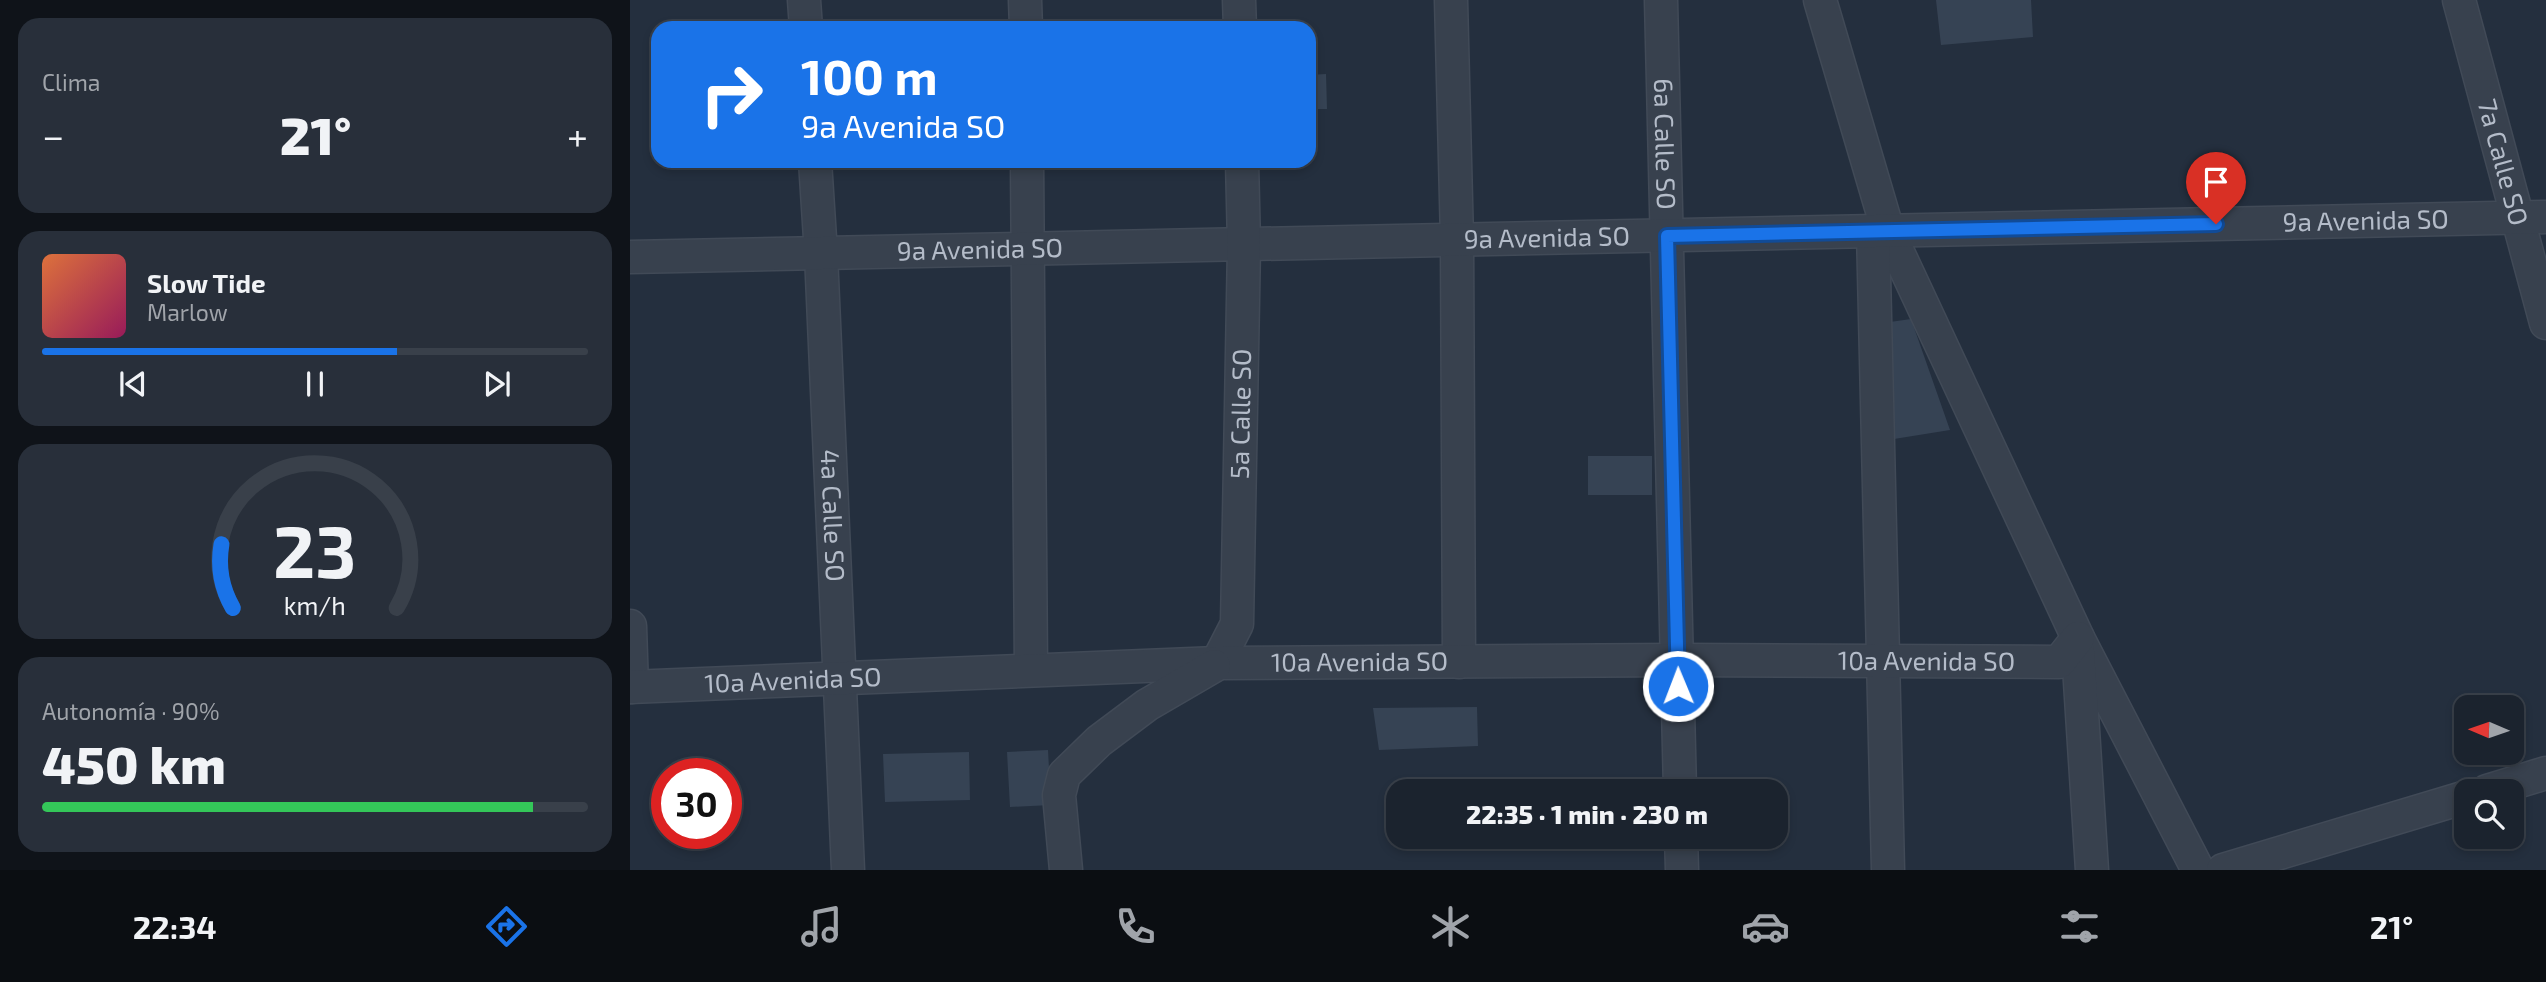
<!DOCTYPE html>
<html lang="es">
<head>
<meta charset="utf-8">
<style>
  :root { --surface:#1b232e; --page:#282f3a; --text:#f1f3f6; --muted:#a0a4aa; --line:#39404a; --accent:#1a73e8 }
  body { margin:0; font-family:"Exo 2",sans-serif; background:var(--page); color:var(--text); height:100vh; display:flex; flex-direction:column; font-size:26px; white-space:nowrap }
  * { box-sizing:border-box; margin:0 }
  p { font-size:23px; color:var(--muted) }
  .icon { flex:none; width:38px; height:38px; fill:none; stroke:currentColor; stroke-width:2; stroke-linecap:round; stroke-linejoin:round }
  .map { position:relative; flex:1; overflow:hidden }
  .details { display:flex; flex-direction:column; gap:18px; padding:18px; background:#0f1319; width:630px }
  .details>* { flex:none }
  .banner { position:absolute; left:21px; top:21px; width:665px; height:147px; border-radius:21px; box-shadow:0 4px 10px #0003,0 0 0 2px var(--line); background:#1a73e8; color:#fff; overflow:hidden }
  .needle { width:46px; rotate:272deg }
  .tools { position:absolute; left:1824px; top:695px; display:grid; gap:14px }
  .tools a { display:grid; place-items:center; width:70px; height:70px; border-radius:14px; background:var(--surface); box-shadow:0 4px 10px #0003,0 0 0 2px var(--line); font-size:35px }
  .speed { position:absolute; left:21px; top:758px; display:flex; gap:14px; font-size:35px; font-weight:700; text-align:center }
  .speed>* { display:grid; place-content:center; width:91px; height:91px; border-radius:50%; background:var(--surface); box-shadow:0 4px 10px #0003,0 0 0 2px var(--line); line-height:1 }
  .speed .limit { border:10px solid #d22; background:#fff; color:#111 }
  .pin { position:absolute; display:grid; place-items:center; width:60px; height:60px; color:#fff; margin:-72px -30px; border-radius:50% 50% 50% 0; rotate:-45deg; box-shadow:0 0 7px #0007 }
  .pin .icon { rotate:45deg }
  .me { position:absolute; width:77px; margin:-38px; rotate:359deg; stroke-linejoin:round; filter:drop-shadow(0 0 5px #0008) }
  .turn { display:flex; align-items:center; gap:24px; height:147px; padding:0 35px; font-size:32px }
  .turn .icon { width:91px; height:91px; stroke-width:2.5 }
  .turn b { display:block; font-size:49px; line-height:60px }
  .big { font-size:52px; font-weight:800; line-height:1.1 }
  .details .card { flex:1; display:flex; flex-direction:column; justify-content:center; gap:10px; min-width:0; padding:0 24px; border-radius:21px; background:var(--page) }
  .details .dial { align-items:center; gap:0 }
  .dial svg { height:182px; overflow:visible; fill:none; stroke:var(--line); stroke-width:7; stroke-linecap:round; text-anchor:middle }
  .dial text { fill:var(--text); stroke:none }
  .song { display:flex; align-items:center; gap:21px }
  .cover { width:84px; height:84px; border-radius:10px; background:linear-gradient(135deg,hsl(20 70% 55%),hsl(330 70% 35%)) }
  .played { height:7px; border-radius:4px; background:linear-gradient(90deg,var(--accent) 65%,var(--line) 65%) }
  .keys { display:flex; justify-content:space-around; direction:ltr }
  .heat { display:flex; justify-content:space-between; align-items:center; font-size:38px; direction:ltr }
  .charge { height:10px; border-radius:5px; background:linear-gradient(90deg,#34c759 90%,var(--line) 0) }
  .trip { position:absolute; left:756px; top:779px; width:402px; height:70px; border-radius:21px; background:var(--surface); box-shadow:0 4px 10px #0003,0 0 0 2px var(--line); font-weight:800; line-height:70px; text-align:center }
  .tab-bar { display:flex; height:112px; justify-content:space-around; align-items:center; background:#0b0e12; color:var(--muted) }
  .tab-bar .icon { width:49px; height:49px }
  .tab-bar .current { color:var(--accent) }
  .tab-bar b { font-size:32px; color:var(--text) }
  main { display:flex; flex:1; min-height:0 }
  .map>svg:first-child { display:block }
  .building { fill:#364354 }
  .lines { fill:none; stroke-linecap:round; stroke-linejoin:round }
  .street-casing { stroke:#414a57; stroke-width:35 }
  .street { stroke:#38414e; stroke-width:32 }
  .route-casing { stroke:#114b97; stroke-width:18 }
  .route { stroke:#1a73e8; stroke-width:12 }
  .labels { text-anchor:middle; stroke-width:7; stroke-linejoin:round; paint-order:stroke }
  .street-label { font-size:26px; fill:#b4bcc9; stroke:#1d2633 }
</style>
</head>
<body>
<main>
<section class="details">
<div class="card"><p>Clima</p>
<div class="heat"><a>−</a><b class="big">21°</b><a>+</a></div>
</div>
<div class="card">
<div class="song"><i class="cover"></i><div><b>Slow Tide</b><p>Marlow</p></div></div>
<div class="played"></div>
<div class="keys"><svg class="icon" aria-label="previous" viewBox="0 0 24 24"><path d="M18 5L8 12l10 7zM5 5v14"/></svg><svg class="icon" aria-label="pause" viewBox="0 0 24 24"><path d="M8 5v14M16 5v14"/></svg><svg class="icon" aria-label="next" viewBox="0 0 24 24"><path d="M6 5l10 7-10 7zM19 5v14"/></svg></div>
</div>
<div class="card dial"><svg viewBox="0 0 100 80">
<path d="M14 69A42 42 0 1 1 86 69"/>
<path d="M14 69A42 42 0 0 1 9 41" stroke="#1a73e8"/>
<text x="50" y="56" font-size="32" font-weight="700">23</text>
<text x="50" y="72" font-size="11">km/h</text>
</svg></div>
<div class="card"><p>Autonomía · 90%</p><b class="big">450 km</b><div class="charge"></div></div>
</section>
<div class="map">
<svg width="1916" height="870" viewBox="0 0 1916 870">
  <rect width="100%" height="100%" fill="#242f3e"/>
  <path class="building" d="M1306 0H1401L1403 37 1311 45Z
    M696 74 697 109H679V75Z
    M1281 319 1320 430 1264 439 1253 323Z
    M958 456H1022V495H958Z
    M847 707 848 746 749 750 743 708Z
    M418 750 421 805 380 807 377 752Z
    M339 752 340 800 255 802 253 754Z"/>
  <g class="lines">
    <g class="street-casing">
      <g id="street">
        <path d="M174 0 176 28"/>
        <path d="M395 0 396 28"/>
        <path d="M609 0 610 28"/>
        <path d="M821 0 827 240 829 662"/>
        <path id="s1" d="M1031 0 1050 791"/>
        <path d="M1190 0 1258 231 1448 638 1568 870"/>
        <path id="s2" d="M1829 0 1916 323"/>
        <path id="s3" d="M185 161 191 254 218 870"/>
        <path d="M397 161 401 670"/>
        <path d="M1243 231 1258 870"/>
        <path id="s4" d="M0 257 1916 217"/>
        <path d="M0 626 2 687"/>
        <path d="M1448 651 1462 870"/>
        <path id="s5" d="M587 663 607 624 614 245 612 161"/>
        <path id="s6" d="M0 687 587 663 1047 660 1429 662 1448 638"/>
        <path d="M1857 791 1916 773"/>
        <path d="M1051 836 1052 870"/>
        <path d="M436 870 429 795 434 775 469 741 517 705 584 666"/>
        <path d="M1593 870 1836 797"/>
      </g>
    </g>
    <use href="#street" class="street"/>
  </g>
  <g class="lines">
    <g class="route-casing">
      <path id="route" d="M1048 686 1037 236 1586 224"/>
    </g>
    <use href="#route" class="route"/>
  </g>
  <g class="labels">
    <g class="street-label">
      <text dy="9" stroke="none"><textPath href="#s1" startOffset="144">6a Calle SO</textPath></text>
      <text dy="9" stroke="none"><textPath href="#s2" startOffset="168">7a Calle SO</textPath></text>
      <text dy="9" stroke="none"><textPath href="#s4" startOffset="1736">9a Avenida SO</textPath></text>
      <text dy="9" stroke="none"><textPath href="#s4" startOffset="917">9a Avenida SO</textPath></text>
      <text dy="9" stroke="none"><textPath href="#s4" startOffset="350">9a Avenida SO</textPath></text>
      <text dy="9" stroke="none"><textPath href="#s5" startOffset="254">5a Calle SO</textPath></text>
      <text dy="9" stroke="none"><textPath href="#s3" startOffset="355">4a Calle SO</textPath></text>
      <text dy="9" stroke="none"><textPath href="#s6" startOffset="730">10a Avenida SO</textPath></text>
      <text dy="9" stroke="none"><textPath href="#s6" startOffset="1297">10a Avenida SO</textPath></text>
      <text dy="9" stroke="none"><textPath href="#s6" startOffset="163">10a Avenida SO</textPath></text>
    </g>
  </g>
</svg>
<div class="tools">
<a><svg class="needle" viewBox="-14 -14 28 28"><path d="M0-13l5 13h-10z" fill="#e53935"/><path d="M0 13l5-13h-10z" fill="#a0a4aa"/></svg></a>
<a><svg class="icon" aria-label="search" viewBox="0 0 24 24"><circle cx="10" cy="10" r="6"/><path d="M15 15l6 6"/></svg></a>
</div>
<div class="speed"><div class="limit">30</div></div>
<div class="pin" style="left:1586px;top:224px;background:#d93025"><svg class="icon" aria-label="arrive" viewBox="0 0 24 24"><path d="M6 21V4h12l-3 4 3 4H6"/></svg></div>
<svg class="me" style="left:1048px;top:686px" viewBox="-20 -20 40 40"><circle r="17" fill="#1a73e8" stroke="#fff" stroke-width="3"/><path d="M0-11L8 9 0 5-8 9z" fill="#fff"/></svg>
<div class="trip">22:35 · 1 min · 230 m</div>
<div class="banner">
<div class="turn"><svg class="icon" aria-label="right" viewBox="0 0 24 24"><path d="M7 20v-9h11M14 6l5 5-5 5"/></svg><div><b>100 m</b>9a Avenida SO</div></div>
</div>
</div>
</main>
<nav class="tab-bar">
<b>22:34</b>
<svg class="icon current" aria-label="directions" viewBox="0 0 24 24"><path d="M12 3l9 9-9 9-9-9zM9 14v-3h6M13 9l2 2-2 2"/></svg>
<svg class="icon" aria-label="music" viewBox="0 0 24 24"><path d="M9 18V5l10-2v13"/><circle cx="6" cy="18" r="3"/><circle cx="16" cy="16" r="3"/></svg>
<svg class="icon" aria-label="phone" viewBox="0 0 24 24"><path d="M5 4h4l2 5-3 2q2 4 5 5l2-3 5 2v4C11 20 4 13 5 4z"/></svg>
<svg class="icon" aria-label="climate" viewBox="0 0 24 24"><path d="M12 3v18M4 7l16 10M4 17L20 7"/></svg>
<svg class="icon" aria-label="car" viewBox="0 0 24 24"><path d="M5 17H2v-5l4-1 3-4h7l3 4 3 1v5h-3M9 17h6M6 11h13"/><circle cx="7" cy="17" r="2"/><circle cx="17" cy="17" r="2"/></svg>
<svg class="icon" aria-label="filters" viewBox="0 0 24 24"><path d="M4 7h16M4 17h16"/><circle cx="9" cy="7" r="2"/><circle cx="15" cy="17" r="2"/></svg>
<b>21°</b>
</nav>
</body>
</html>
